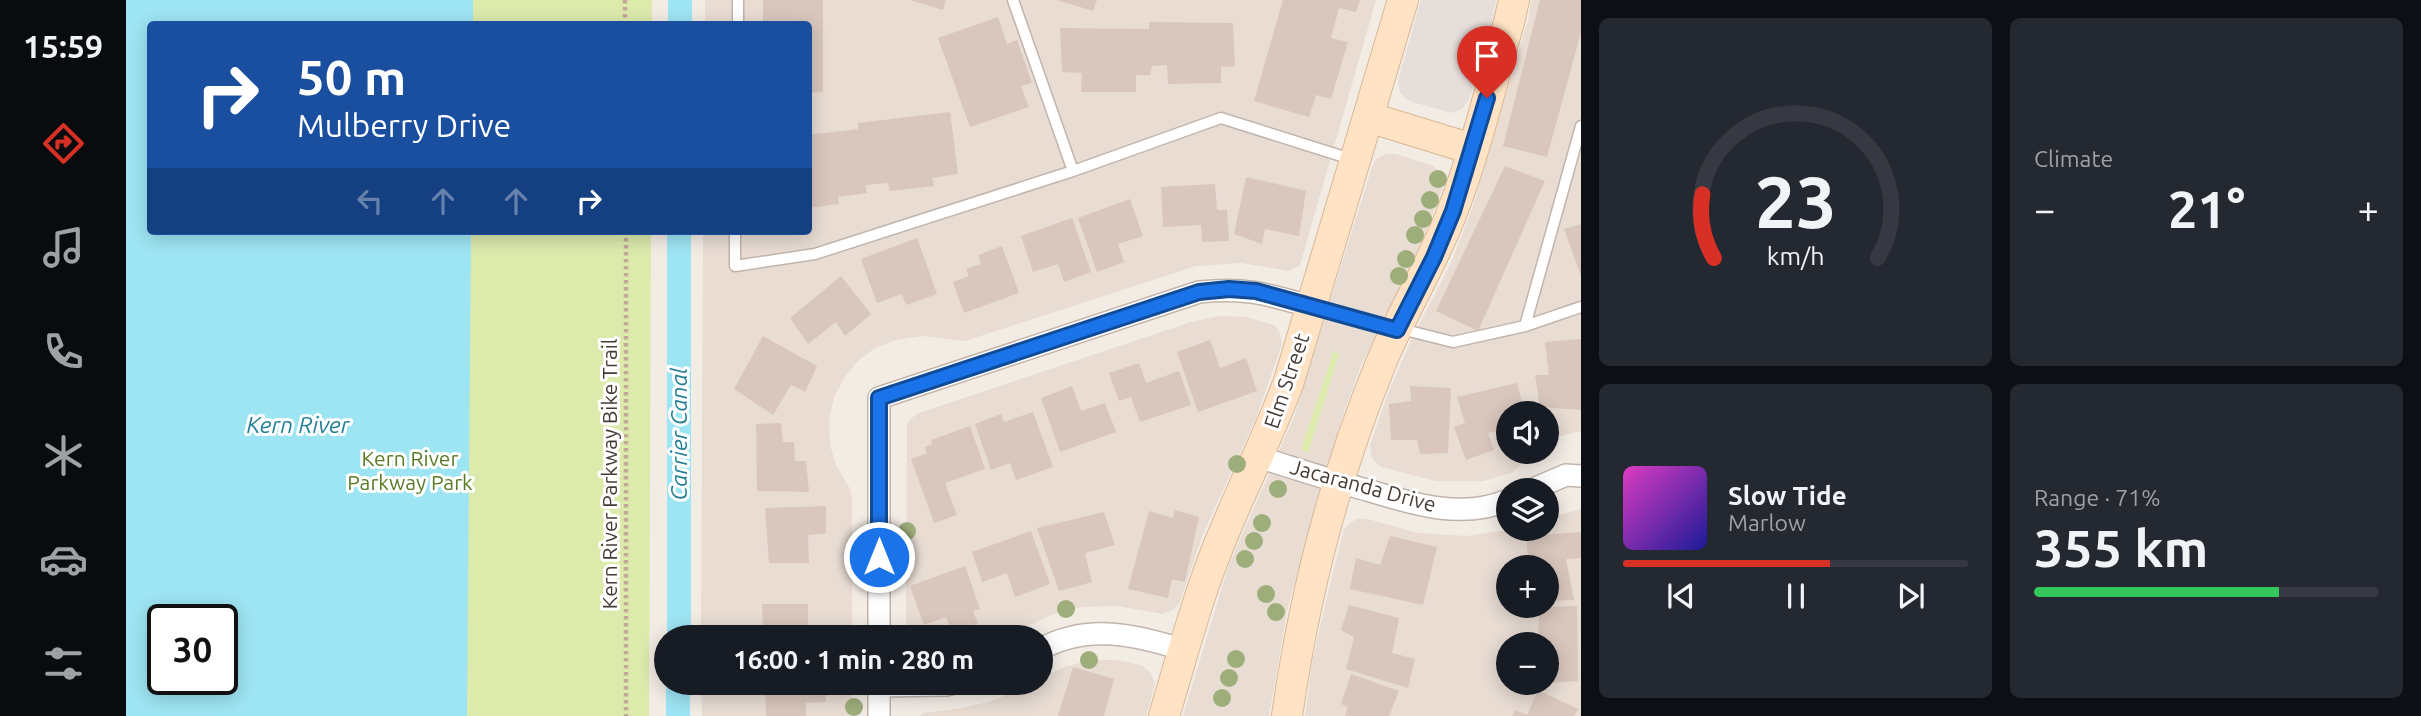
<!DOCTYPE html>
<html lang="en">
<head>
<meta charset="utf-8">
<style>
  :root { --surface:#171b24; --page:#242831; --text:#f1f3f6; --muted:#9ea1a6; --line:#363941; --accent:#d93025 }
  body { margin:0; font-family:Ubuntu,sans-serif; background:var(--page); color:var(--text); height:100vh; display:flex; flex-direction:column; font-size:26px; white-space:nowrap }
  * { box-sizing:border-box; margin:0 }
  p { font-size:23px; color:var(--muted) }
  .icon { flex:none; width:38px; height:38px; fill:none; stroke:currentColor; stroke-width:2; stroke-linecap:round; stroke-linejoin:round }
  .map { position:relative; flex:1; overflow:hidden }
  .sheet { display:flex; flex-direction:column; gap:18px; padding:18px; background:#0d0f14; width:840px }
  .sheet>* { flex:none }
  .hud { position:absolute; left:21px; top:21px; width:665px; height:214px; border-radius:7px; box-shadow:0 4px 18px #0003; background:#1a4fa0; color:#fff; overflow:hidden }
  .tools { position:absolute; left:1370px; top:401px; display:grid; gap:14px }
  .tools a { display:grid; place-items:center; width:63px; height:63px; border-radius:50%; background:var(--surface); box-shadow:0 4px 18px #0003; font-size:35px }
  .speed { position:absolute; left:21px; top:604px; display:flex; gap:14px; font-size:35px; font-weight:700; text-align:center }
  .speed>* { display:grid; place-content:center; width:91px; height:91px; border-radius:50%; background:var(--surface); box-shadow:0 4px 18px #0003; line-height:1 }
  .speed .limit { border:4px solid #111; border-radius:10px; background:#fff; color:#111 }
  .pin { position:absolute; display:grid; place-items:center; width:60px; height:60px; color:#fff; margin:-72px -30px; border-radius:50% 50% 50% 0; rotate:-45deg; box-shadow:0 0 7px #0007 }
  .pin .icon { rotate:45deg }
  .me { position:absolute; width:77px; margin:-38px; rotate:0deg; stroke-linejoin:round; filter:drop-shadow(0 0 5px #0008) }
  .turn { display:flex; align-items:center; gap:24px; height:147px; padding:0 35px; font-size:32px }
  .turn .icon { width:91px; height:91px; stroke-width:2.5 }
  .turn b { display:block; font-size:49px; line-height:60px }
  .lanes { display:flex; align-items:center; height:66px; padding:0 35px; background:#0003; justify-content:center; gap:35px; direction:ltr }
  .lanes .off { opacity:.35 }
  .big { font-size:52px; font-weight:700; line-height:1.1 }
  .sheet .card { flex:1; display:flex; flex-direction:column; justify-content:center; gap:10px; min-width:0; padding:0 24px; border-radius:10px; background:var(--page) }
  .sheet .dial { align-items:center; gap:0 }
  .dial svg { height:182px; overflow:visible; fill:none; stroke:var(--line); stroke-width:7; stroke-linecap:round; text-anchor:middle }
  .dial text { fill:var(--text); stroke:none }
  .song { display:flex; align-items:center; gap:21px }
  .cover { width:84px; height:84px; border-radius:10px; background:linear-gradient(135deg,hsl(310 70% 55%),hsl(240 70% 35%)) }
  .played { height:7px; border-radius:4px; background:linear-gradient(90deg,var(--accent) 60%,var(--line) 60%) }
  .keys { display:flex; justify-content:space-around; direction:ltr }
  .heat { display:flex; justify-content:space-between; align-items:center; font-size:38px; direction:ltr }
  .charge { height:10px; border-radius:5px; background:linear-gradient(90deg,#34c759 71%,var(--line) 0) }
  .sheet .tiles { flex:1; display:grid; gap:18px; grid-template-columns:repeat(2,1fr) }
  .trip { position:absolute; left:528px; top:625px; width:399px; height:70px; border-radius:35px; background:var(--surface); box-shadow:0 4px 18px #0003; font-weight:700; line-height:70px; text-align:center }
  main { display:flex; flex:1; min-height:0 }
  .dock { display:flex; flex-direction:column; width:126px; justify-content:space-around; align-items:center; background:#090b0e; color:var(--muted) }
  .dock .icon { width:49px; height:49px }
  .dock .on { color:var(--accent) }
  .dock b { font-size:32px; color:var(--text) }
  .map>svg:first-child { display:block }
  .residential { fill:#e8dcd3; fill-rule:evenodd }
  .industrial { fill:#e6deda }
  .green { fill:#dceaac; fill-rule:evenodd }
  .water { fill:#9ee5f4; fill-rule:evenodd }
  .lines { fill:none; stroke-linecap:round; stroke-linejoin:round }
  .canal { stroke:#9ee5f4; stroke-width:24 }
  .building { fill:#d9c7bd }
  .lane-casing { stroke:#c2b4aa; stroke-width:13 }
  .street-casing { stroke:#c2b4aa; stroke-width:24 }
  .secondary-casing { stroke:#d9b795; stroke-width:32 }
  .path { stroke:#c2a998; stroke-width:4.5; stroke-dasharray:3.5 3.5; stroke-linecap:butt }
  .lane { stroke:#fff; stroke-width:10 }
  .street { stroke:#fff; stroke-width:21 }
  .secondary { stroke:#ffe3c4; stroke-width:30 }
  .tree { fill:#9eae7b }
  .route-casing { stroke:#114b97; stroke-width:18 }
  .route { stroke:#1a73e8; stroke-width:12 }
  .labels { text-anchor:middle; stroke-width:6; stroke-linejoin:round; paint-order:stroke }
  .street-label { font-size:21px; fill:#463b34; stroke:#fff }
  .park-label { font-size:21px; fill:#597b25; stroke:#fff }
  .water-label { font-size:23px; font-style:italic; fill:#238096; stroke:#fff }
</style>
</head>
<body>
<main>
<nav class="dock">
<b>15:59</b>
<svg class="icon on" aria-label="directions" viewBox="0 0 24 24"><path d="M12 3l9 9-9 9-9-9zM9 14v-3h6M13 9l2 2-2 2"/></svg>
<svg class="icon" aria-label="music" viewBox="0 0 24 24"><path d="M9 18V5l10-2v13"/><circle cx="6" cy="18" r="3"/><circle cx="16" cy="16" r="3"/></svg>
<svg class="icon" aria-label="phone" viewBox="0 0 24 24"><path d="M5 4h4l2 5-3 2q2 4 5 5l2-3 5 2v4C11 20 4 13 5 4z"/></svg>
<svg class="icon" aria-label="climate" viewBox="0 0 24 24"><path d="M12 3v18M4 7l16 10M4 17L20 7"/></svg>
<svg class="icon" aria-label="car" viewBox="0 0 24 24"><path d="M5 17H2v-5l4-1 3-4h7l3 4 3 1v5h-3M9 17h6M6 11h13"/><circle cx="7" cy="17" r="2"/><circle cx="17" cy="17" r="2"/></svg>
<svg class="icon" aria-label="filters" viewBox="0 0 24 24"><path d="M4 7h16M4 17h16"/><circle cx="9" cy="7" r="2"/><circle cx="15" cy="17" r="2"/></svg>
</nav>
<div class="map">
<svg width="1455" height="716" viewBox="0 0 1455 716">
  <rect width="100%" height="100%" fill="#f3ece5"/>
  <path class="residential" d="M579 0H1250L1174 265 1163 271 1116 263 1070 266 839 341 797 336 770 340 749 348 732 361 719 377 708 397 703 421 704 445 710 465 724 489 726 499V637H575L577 231H682V24H579Z
    M1405 0H1455V431L1430 437 1421 443V413H1382V452H1408L1386 473 1357 481H1310L1255 467 1246 459 1244 445 1264 388 1287 336 1324 265 1346 209 1403 17Z
    M1260 154H1270L1307 166 1315 174 1316 189 1293 250 1235 365 1218 412 1162 606 1143 716H1057L1103 564 1168 417 1246 167 1251 158Z
    M1094 316 1121 317 1148 325 1153 331 1156 344 1130 418 1077 534 1054 602 1048 609 1037 614 991 606 956 607 927 614 880 637H780L781 423 790 414 1065 322Z
    M1455 509V716H1179L1186 663 1203 588 1218 530 1225 522 1232 519H1242L1292 533 1340 536 1388 529 1421 528V519ZM1382 567H1421V606H1382ZM1382 644H1421V682H1382Z
    M965 660H990L1015 665 1025 673 1029 684 1020 716H794L797 713 836 708 866 701 908 683 915 682V679L935 668Z
    M575 683H726V716H576Z"/>
  <path class="industrial" d="M1295 0H1370L1364 31 1343 100 1336 109 1325 113 1283 101 1274 93 1272 81Z"/>
  <path class="green" d="M0 0H526V24H24V231H525L523 716H0ZM37 620H96V679H37Z
    M1208 351 1213 354 1182 453 1175 449Z"/>
  <path class="water" d="M0 0H347V24H24V231H345L341 716H0ZM37 620H96V679H37Z"/>
  <g class="lines">
    <path class="canal" d="M554 24V0
      M553 637V231
      M552 716V682"/>
  </g>
  <path class="building" d="M637 0H697V92L682 93V24H637Z
    M784 0H820L817 10Z
    M931 0H971L967 11Z
    M1157 0H1234L1230 12 1213 8 1205 38 1222 42 1205 99 1190 95 1183 117 1128 101Z
    M1414 0H1455V32L1421 157 1377 146Z
    M872 17 881 44 891 40 906 83 895 86 903 107 844 127 812 38Z
    M1023 22 1107 23 1109 66 1095 67V83L1042 84 1041 65 1026 66 1024 75H1010V92H955L956 73 936 72 934 28 1023 29Z
    M824 112 832 174 806 178 808 186 764 191 762 183 739 185 741 193 712 197 713 204 682 208V135L732 129V123Z
    M1379 166 1419 181 1352 331 1310 311Z
    M1120 177 1180 191 1173 236 1139 229 1136 244 1108 234Z
    M1089 184 1091 210H1101L1103 241 1076 242 1075 225 1037 227 1035 187Z
    M1004 199 1017 236 992 244 998 262 971 272 952 218Z
    M946 218 965 272 938 282 932 264 907 272 895 236Z
    M1455 224V276L1438 229Z
    M791 238 811 294 780 305 776 294 751 303 735 259Z
    M876 246 893 293 838 313 827 282 843 276 840 269 855 264 852 255Z
    M715 276 745 314 719 336 710 322 682 344 664 318Z
    M637 336 691 366 679 392 665 385 647 415 608 389Z
    M1455 339V410L1414 407 1409 375H1423L1419 342Z
    M1084 340 1094 368 1120 358 1131 391 1072 412 1051 352Z
    M1013 363 1020 383 1053 371 1065 405 1014 422 1005 397 993 401 983 373Z
    M1391 383 1399 413H1382V429L1362 433 1368 450 1340 460 1328 427 1339 423 1331 397Z
    M946 386 955 411 979 403 990 432 934 452 915 398Z
    M1284 386 1325 388 1322 453 1294 454 1291 440H1265L1263 404 1285 401Z
    M907 412 927 467 890 480 884 463 865 470 849 424 875 414 878 422Z
    M655 423 657 442H668L669 461H680L683 492 631 491 630 424Z
    M844 426 859 469 819 483 831 515 808 523 785 459 801 453 799 447 806 444 805 440Z
    M700 506V533L682 535 683 563H643L639 508Z
    M1049 510 1073 517 1059 582 1046 579 1042 598 1002 589 1023 511 1047 518Z
    M978 512 989 545 959 553 966 582 933 591 911 528Z
    M905 531 924 584 889 597 881 573 856 582 846 552Z
    M1455 532V558L1440 559 1448 600 1421 601V567H1403L1400 536Z
    M1264 536 1311 547 1297 605 1224 589 1230 558 1254 565Z
    M839 566 854 609 847 611 852 624 826 633 820 617 798 625 784 586Z
    M636 604H682V637H637Z
    M1223 605 1273 618 1266 653 1289 659 1282 688 1220 669 1228 637 1215 630Z
    M1451 606 1452 681 1421 683V644H1412L1413 607Z
    M947 667 988 679 978 716H932Z
    M1225 674 1273 691 1263 716H1219L1222 707 1215 704Z
    M639 682H700V702L680 703V716H640Z
    M1412 690 1452 709 1448 716H1386L1389 710 1401 715Z"/>
  <g class="lines">
    <g class="lane-casing">
      <path id="lane" d="M887 0 947 171
        M612 24V0
        M609 231V266L689 254 947 171 1095 118 1228 160
        M1187 307 1327 342 1399 326 1455 307
        M1399 326 1455 126"/>
    </g>
    <g class="street-casing">
      <path id="street" d="M1132 457C1168 468 1204 480 1241 490 1287 504 1336 520 1382 500
        M1405 490 1440 475 1455 476
        M753 637V398L1073 292C1120 287 1141 294 1186 307
        M915 649C962 623 1011 635 1058 650
        M753 686 820 685 833 682
        M753 716V682"/>
    </g>
    <g class="secondary-casing">
      <path id="secondary" d="M1242 117 1346 149
        M1038 716C1053 667 1066 616 1084 568 1107 504 1140 444 1163 381L1277 0
        M1161 716C1178 596 1209 475 1255 363 1276 312 1305 266 1325 215 1349 153 1365 86 1383 22L1388 0"/>
    </g>
    <path class="path" d="M499 0V24
      M500 231V716"/>
    <use href="#lane" class="lane"/>
    <use href="#street" class="street"/>
    <use href="#secondary" class="secondary"/>
  </g>
  <g class="tree">
    <circle cx="1312" cy="179" r="9"/>
    <circle cx="1304" cy="200" r="9"/>
    <circle cx="1297" cy="219" r="9"/>
    <circle cx="1289" cy="235" r="9"/>
    <circle cx="1280" cy="259" r="9"/>
    <circle cx="1273" cy="276" r="9"/>
    <circle cx="1111" cy="464" r="9"/>
    <circle cx="1152" cy="489" r="9"/>
    <circle cx="1136" cy="523" r="9"/>
    <circle cx="781" cy="531" r="9"/>
    <circle cx="1128" cy="541" r="9"/>
    <circle cx="1119" cy="559" r="9"/>
    <circle cx="1140" cy="594" r="9"/>
    <circle cx="940" cy="609" r="9"/>
    <circle cx="1150" cy="612" r="9"/>
    <circle cx="1110" cy="659" r="9"/>
    <circle cx="963" cy="660" r="9"/>
    <circle cx="1103" cy="678" r="9"/>
    <circle cx="1096" cy="698" r="9"/>
    <circle cx="728" cy="707" r="9"/>
  </g>
  <g class="lines">
    <g class="route-casing">
      <path id="route" d="M753 557V398L1073 292 1103 289 1130 291 1271 330 1308 257 1327 211 1361 98"/>
    </g>
    <use href="#route" class="route"/>
  </g>
  <g class="labels">
    <g class="street-label">
      <text transform="translate(1161 381) rotate(-71)" y="7">Elm Street</text>
      <text transform="translate(484 474) rotate(-90)" y="7">Kern River Parkway Bike Trail</text>
      <text transform="translate(1237 486) rotate(15)" y="7">Jacaranda Drive</text>
    </g>
    <g class="park-label">
      <text x="284" y="466">Kern River<tspan x="284" dy="24">Parkway Park</tspan></text>
    </g>
    <g class="water-label">
      <text x="172" y="433">Kern River</text>
      <text transform="translate(553 434) rotate(-90)" y="8">Carrier Canal</text>
    </g>
  </g>
</svg>
<div class="tools">
<a><svg class="icon" aria-label="sound" viewBox="0 0 24 24"><path d="M4 9h4l5-4v14l-5-4H4zM17 9q2 3 0 6"/></svg></a>
<a><svg class="icon" aria-label="layers" viewBox="0 0 24 24"><path d="M12 4l9 5-9 5-9-5zM3 14l9 5 9-5"/></svg></a>
<a>+</a>
<a>−</a>
</div>
<div class="speed"><div class="limit">30</div></div>
<div class="pin" style="left:1361px;top:98px;background:#d93025"><svg class="icon" aria-label="arrive" viewBox="0 0 24 24"><path d="M6 21V4h12l-3 4 3 4H6"/></svg></div>
<svg class="me" style="left:753px;top:557px" viewBox="-20 -20 40 40"><circle r="17" fill="#1a73e8" stroke="#fff" stroke-width="3"/><path d="M0-11L8 9 0 5-8 9z" fill="#fff"/></svg>
<div class="trip">16:00 · 1 min · 280 m</div>
<div class="hud">
<div class="turn"><svg class="icon" aria-label="right" viewBox="0 0 24 24"><path d="M7 20v-9h11M14 6l5 5-5 5"/></svg><div><b>50 m</b>Mulberry Drive</div></div>
<div class="lanes"><svg class="icon off" aria-label="left" viewBox="0 0 24 24"><path d="M17 20v-9H6M10 6l-5 5 5 5"/></svg><svg class="icon off" aria-label="ahead" viewBox="0 0 24 24"><path d="M12 20V5M6 11l6-6 6 6"/></svg><svg class="icon off" aria-label="ahead" viewBox="0 0 24 24"><path d="M12 20V5M6 11l6-6 6 6"/></svg><svg class="icon" aria-label="right" viewBox="0 0 24 24"><path d="M7 20v-9h11M14 6l5 5-5 5"/></svg></div>
</div>
</div>
<section class="sheet">
<div class="tiles">
<div class="card dial"><svg viewBox="0 0 100 80">
<path d="M14 69A42 42 0 1 1 86 69"/>
<path d="M14 69A42 42 0 0 1 9 41" stroke="#d93025"/>
<text x="50" y="56" font-size="32" font-weight="700">23</text>
<text x="50" y="72" font-size="11">km/h</text>
</svg></div>
<div class="card"><p>Climate</p>
<div class="heat"><a>−</a><b class="big">21°</b><a>+</a></div>
</div>
<div class="card">
<div class="song"><i class="cover"></i><div><b>Slow Tide</b><p>Marlow</p></div></div>
<div class="played"></div>
<div class="keys"><svg class="icon" aria-label="previous" viewBox="0 0 24 24"><path d="M18 5L8 12l10 7zM5 5v14"/></svg><svg class="icon" aria-label="pause" viewBox="0 0 24 24"><path d="M8 5v14M16 5v14"/></svg><svg class="icon" aria-label="next" viewBox="0 0 24 24"><path d="M6 5l10 7-10 7zM19 5v14"/></svg></div>
</div>
<div class="card"><p>Range · 71%</p><b class="big">355 km</b><div class="charge"></div></div>
</div>
</section>
</main>
</body>
</html>
